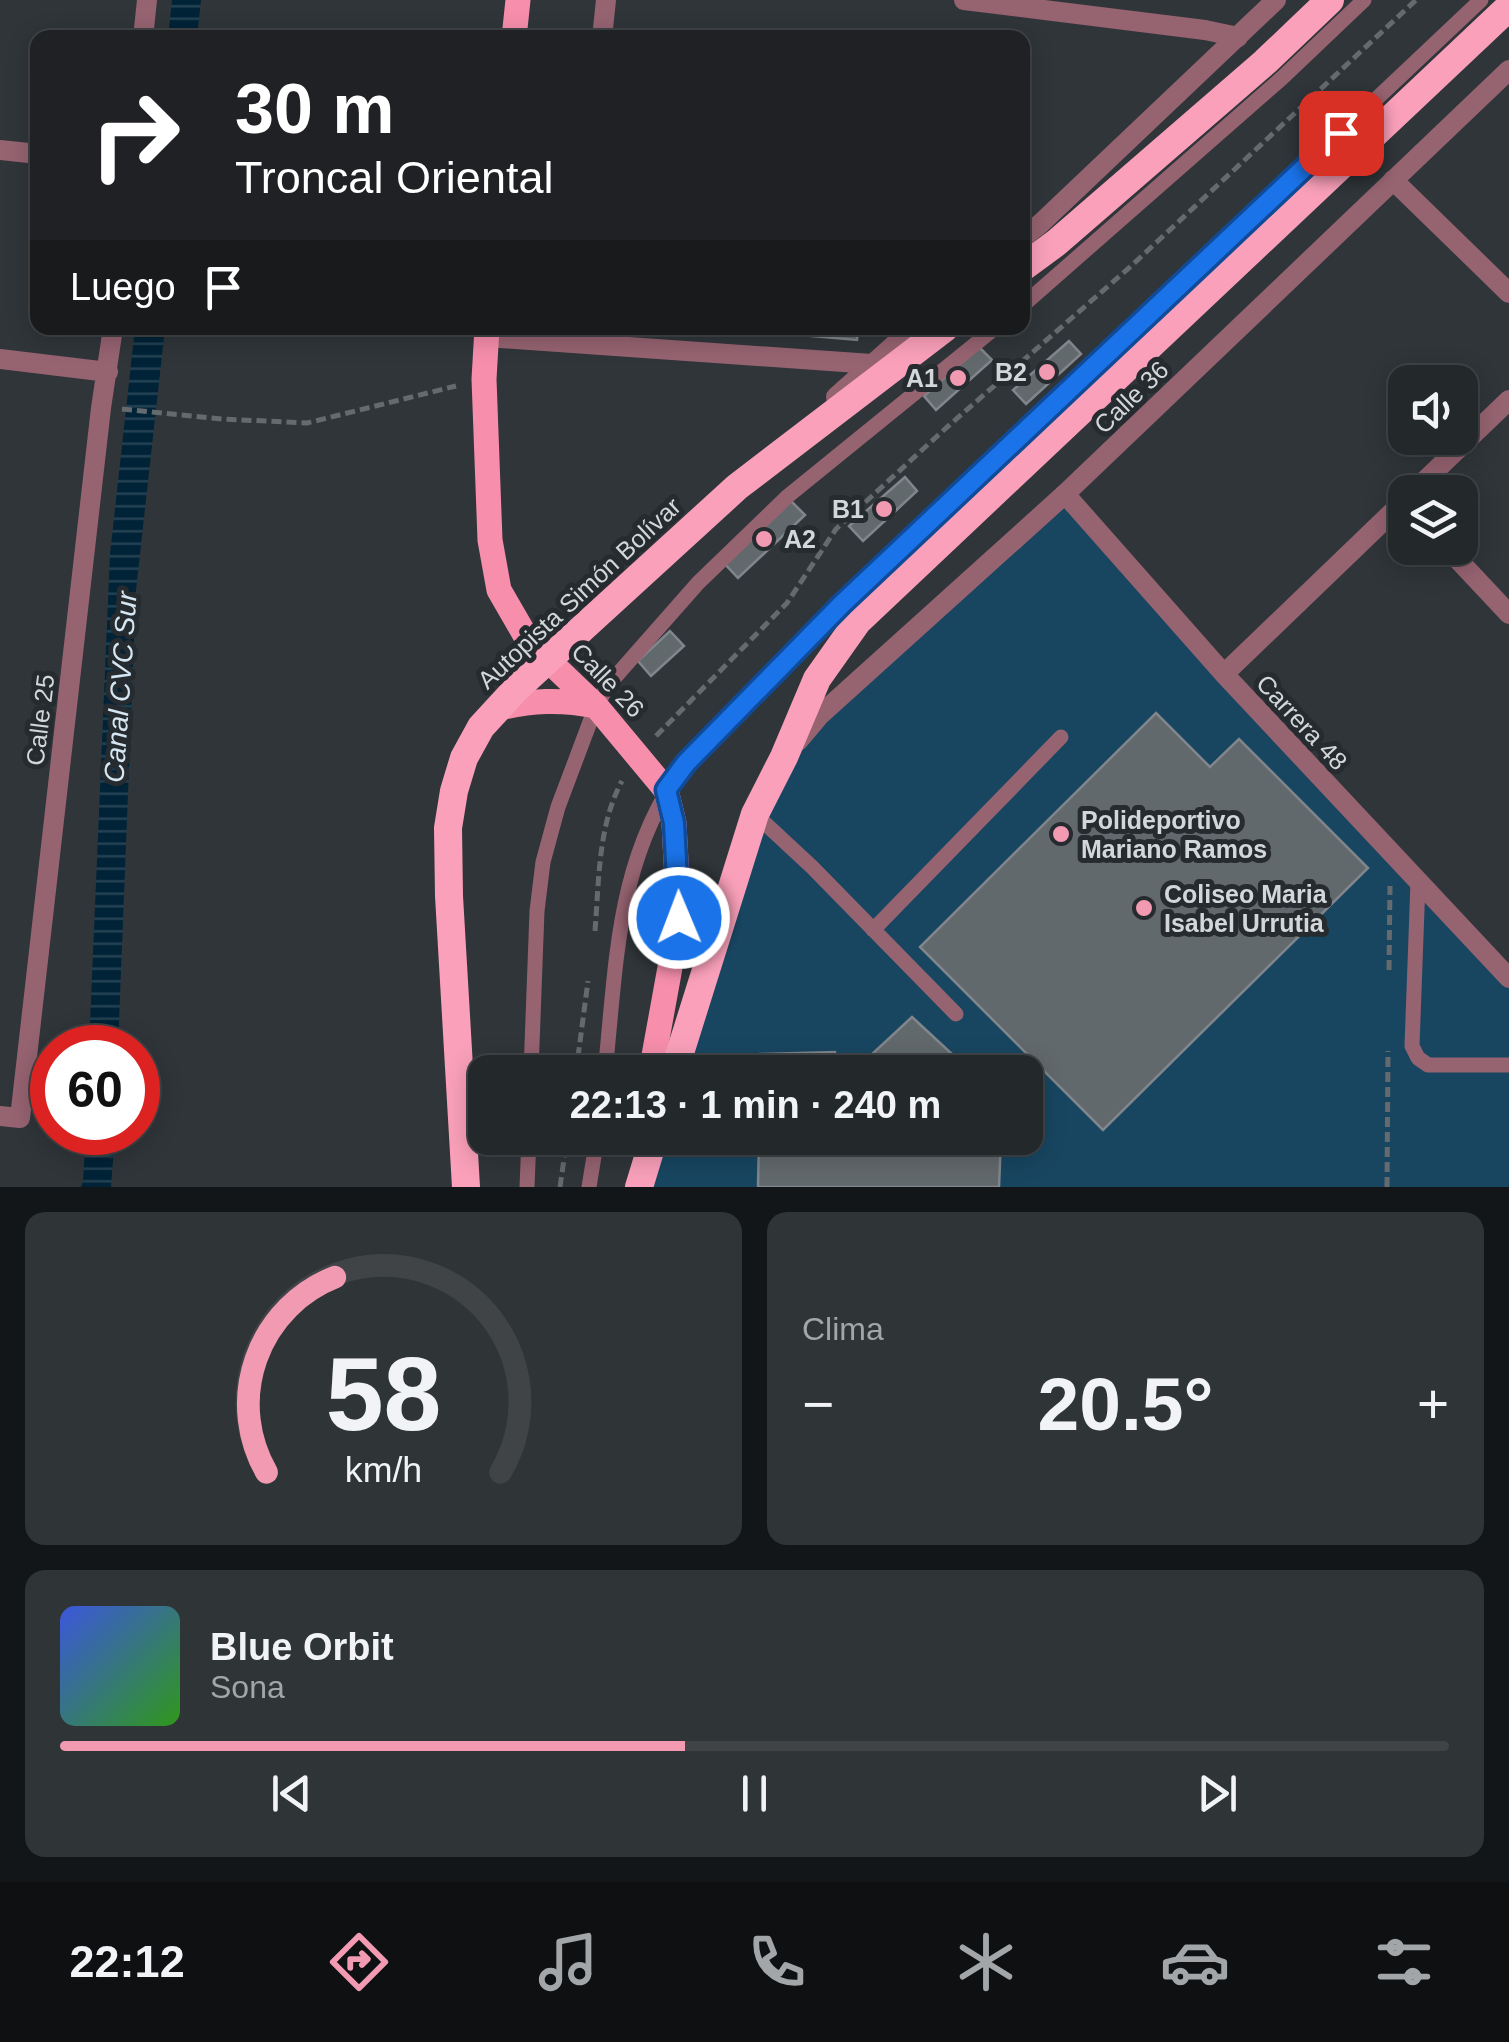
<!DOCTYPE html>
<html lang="es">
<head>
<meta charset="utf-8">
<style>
  :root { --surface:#23282b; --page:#2f3437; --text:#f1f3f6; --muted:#a3a6a9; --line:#404447; --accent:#f19ab2 }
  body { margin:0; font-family:Arial,sans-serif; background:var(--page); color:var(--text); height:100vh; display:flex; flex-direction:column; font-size:38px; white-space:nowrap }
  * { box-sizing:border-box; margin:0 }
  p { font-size:32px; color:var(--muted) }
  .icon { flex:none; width:55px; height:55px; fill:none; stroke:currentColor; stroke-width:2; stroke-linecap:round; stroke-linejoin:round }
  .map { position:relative; height:1187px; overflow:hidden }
  .drawer { display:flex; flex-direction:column; gap:25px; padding:25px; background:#131618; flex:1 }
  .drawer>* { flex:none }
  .banner { position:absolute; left:30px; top:30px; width:1000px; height:305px; border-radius:20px; box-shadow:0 5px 25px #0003,0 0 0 2px var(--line); background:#202124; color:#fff; overflow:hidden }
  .fabs { position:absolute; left:1388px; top:365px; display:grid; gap:20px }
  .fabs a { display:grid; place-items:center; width:90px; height:90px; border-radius:20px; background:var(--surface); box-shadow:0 5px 25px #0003,0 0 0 2px var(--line); font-size:50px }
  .speed { position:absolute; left:30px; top:1025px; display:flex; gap:20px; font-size:50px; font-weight:700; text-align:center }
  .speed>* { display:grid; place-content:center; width:130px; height:130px; border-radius:50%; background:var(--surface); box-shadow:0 5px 25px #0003,0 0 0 2px var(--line); line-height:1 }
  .speed .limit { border:15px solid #d22; background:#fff; color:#111 }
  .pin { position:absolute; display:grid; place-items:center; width:85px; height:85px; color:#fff; margin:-42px; border-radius:20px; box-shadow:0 5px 15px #0006 }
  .me { position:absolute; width:110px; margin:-55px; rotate:359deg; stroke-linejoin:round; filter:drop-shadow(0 0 8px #0008) }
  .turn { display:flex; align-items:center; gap:35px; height:210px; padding:0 40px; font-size:45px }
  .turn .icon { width:130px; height:130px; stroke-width:2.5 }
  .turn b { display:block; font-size:70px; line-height:85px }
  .then { display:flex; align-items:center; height:95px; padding:0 40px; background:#0003; gap:20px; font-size:38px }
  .big { font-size:75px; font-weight:800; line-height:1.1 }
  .drawer .widget { flex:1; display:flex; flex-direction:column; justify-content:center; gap:15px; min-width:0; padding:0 35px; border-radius:20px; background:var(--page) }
  .drawer .dial { align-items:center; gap:0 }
  .dial svg { height:260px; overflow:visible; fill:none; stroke:var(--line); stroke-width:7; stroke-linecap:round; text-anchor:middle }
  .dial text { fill:var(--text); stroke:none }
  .song { display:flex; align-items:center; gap:30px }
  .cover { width:120px; height:120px; border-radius:15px; background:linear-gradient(135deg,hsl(230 70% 55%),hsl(110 70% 35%)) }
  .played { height:10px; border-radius:5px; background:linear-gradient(90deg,var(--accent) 45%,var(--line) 45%) }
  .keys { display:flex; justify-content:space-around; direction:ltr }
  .heat { display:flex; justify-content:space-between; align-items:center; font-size:55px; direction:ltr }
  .drawer .tiles { flex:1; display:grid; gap:25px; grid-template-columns:1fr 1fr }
  .widget:last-child { grid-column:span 2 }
  .trip { position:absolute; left:468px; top:1055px; width:575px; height:100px; border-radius:20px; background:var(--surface); box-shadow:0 5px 25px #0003,0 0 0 2px var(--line); font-weight:800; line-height:100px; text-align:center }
  .dock { display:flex; height:160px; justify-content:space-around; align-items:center; background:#0e1011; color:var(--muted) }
  .dock .icon { width:70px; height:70px }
  .dock .active { color:var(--accent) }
  .dock b { font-size:45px; color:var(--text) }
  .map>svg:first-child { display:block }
  .green { fill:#184661 }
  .water { fill:url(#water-rules) }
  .building { fill:#62696d; stroke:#80868b; stroke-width:2.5 }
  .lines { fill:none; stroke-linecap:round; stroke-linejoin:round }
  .path { stroke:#656a6e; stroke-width:5; stroke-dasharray:10 5; stroke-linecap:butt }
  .service { stroke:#966371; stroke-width:15 }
  .minor { stroke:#966371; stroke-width:20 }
  .tertiary { stroke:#966371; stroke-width:20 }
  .primary { stroke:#f68eac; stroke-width:25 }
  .trunk { stroke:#faa0ba; stroke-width:28 }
  .route-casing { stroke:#114b97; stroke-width:25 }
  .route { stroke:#1a73e8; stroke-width:18 }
  .poi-dot { fill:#f19ab2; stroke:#252b2f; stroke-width:4 }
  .labels { text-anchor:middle; stroke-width:10; stroke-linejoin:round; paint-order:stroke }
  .poi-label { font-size:25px; font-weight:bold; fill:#d3d7d9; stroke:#252b2f; text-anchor:end }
  .street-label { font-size:25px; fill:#d3d7d9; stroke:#252b2f }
  .water-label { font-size:28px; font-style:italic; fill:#d6e7f3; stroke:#252b2f }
</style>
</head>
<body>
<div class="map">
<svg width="1509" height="1187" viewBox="0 0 1509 1187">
  <defs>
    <pattern id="water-rules" width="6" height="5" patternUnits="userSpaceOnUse" patternTransform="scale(2.5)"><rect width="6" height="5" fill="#002337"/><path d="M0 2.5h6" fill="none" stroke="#244253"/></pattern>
  </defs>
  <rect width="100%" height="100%" fill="#2f3539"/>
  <path class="green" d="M1065 494 1509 978V1187H639L654 1138H1025V1072H674L784 757Z"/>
  <path class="water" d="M172 0H201L197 37H168Z
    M135 328H165L136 590 118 1047H89L110 554Z
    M86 1133H115L111 1187H81L83 1181Z"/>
  <path class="building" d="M717 328H858L857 340Z
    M1069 341 1081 354 1026 404 1013 390Z
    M979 347 992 360 936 410 924 396Z
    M905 477 917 491 863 541 849 526Z
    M789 499 805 515 738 578 723 562Z
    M670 631 684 646 651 676 638 661Z
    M1156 713 1210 767 1239 739 1368 868 1103 1130 920 947Z
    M912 1017 967 1068 1004 1070V1072H760V1054L835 1052 834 1070H855Z
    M759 1138H1001L999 1187H758Z"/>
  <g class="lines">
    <path class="path" d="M122 409 222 419 307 423 456 386
      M656 736 787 603 836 529 946 428 1130 267 1416 0
      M595 931C599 881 598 825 622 781
      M1389 970 1390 886
      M576 1072 588 981
      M560 1187 567 1138
      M1387 1187 1388 1051"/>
    <path class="service" d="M1022 306 1282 78 1364 0
      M755 814 812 867 956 1014
      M1418 882 1412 1046 1418 1058 1428 1065H1509
      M873 930 1061 737
      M531 1072 537 911 543 862 558 807 596 706 609 684 698 583 788 496 995 328
      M605 1072C617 960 616 857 686 763L842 604 1481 0
      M527 1187 529 1138
      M589 1187 597 1138"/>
    <path class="minor" d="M964 0 1205 30 1238 37
      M143 38 147 0
      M602 38 606 0
      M0 150 38 154
      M1393 180 1509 293
      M486 337 872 364
      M0 359 108 372
      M1413 492 1509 400
      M1065 494 1224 674 1509 978
      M1447 548 1509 614
      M1224 674 1405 500
      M0 1116 20 1118 101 408 113 328"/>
    <path class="tertiary" d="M1022 238 1040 224 1276 0
      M836 397 913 328
      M798 741 820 715 1065 494 1509 70"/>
    <path class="primary" d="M514 38 518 0
      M487 328 484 379 490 540 499 590 529 642 596 706 666 790 674 823 679 918 651 1072
      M496 709C531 700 561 699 596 706"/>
    <path class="trunk" d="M1022 268 1056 243 1265 62 1330 0
      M674 1072 755 814 784 757 817 679 858 621 1509 7
      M466 1187 449 896 448 828 454 791 464 758 481 727 516 689 737 487 945 328
      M639 1187 654 1138"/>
  </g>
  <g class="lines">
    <g class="route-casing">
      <path id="route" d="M679 918 674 823 666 790 686 763 842 604 1341 133"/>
    </g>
    <use href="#route" class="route"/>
  </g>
  <g class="poi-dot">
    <circle cx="1047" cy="372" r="10"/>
    <circle cx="958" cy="378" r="10"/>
    <circle cx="884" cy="509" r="10"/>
    <circle cx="764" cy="539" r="10"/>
    <circle cx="1061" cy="834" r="10"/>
    <circle cx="1144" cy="908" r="10"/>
  </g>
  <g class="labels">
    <g class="poi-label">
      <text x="1027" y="381">B2</text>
      <text x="938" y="387">A1</text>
      <text x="864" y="518">B1</text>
      <text x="784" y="548" text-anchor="start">A2</text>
      <text x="1081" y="829" text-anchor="start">Polideportivo<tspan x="1081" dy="29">Mariano Ramos</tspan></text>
      <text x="1164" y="903" text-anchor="start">Coliseo Maria<tspan x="1164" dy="29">Isabel Urrutia</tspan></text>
    </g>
    <g class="street-label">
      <text transform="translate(1131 397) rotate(-44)" y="9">Calle 36</text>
      <text transform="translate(579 593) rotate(-43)" y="9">Autopista Simón Bolívar</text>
      <text transform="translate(608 680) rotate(46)" y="9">Calle 26</text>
      <text transform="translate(40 720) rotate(-83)" y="9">Calle 25</text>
      <text transform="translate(1302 722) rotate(47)" y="9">Carrera 48</text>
    </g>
    <g class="water-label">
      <text transform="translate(120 687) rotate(-86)" y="10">Canal CVC Sur</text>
    </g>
  </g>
</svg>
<div class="fabs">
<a><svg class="icon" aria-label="sound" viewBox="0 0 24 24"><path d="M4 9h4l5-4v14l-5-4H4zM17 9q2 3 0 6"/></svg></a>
<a><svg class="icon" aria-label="layers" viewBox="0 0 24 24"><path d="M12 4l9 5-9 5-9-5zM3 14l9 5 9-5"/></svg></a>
</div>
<div class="speed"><div class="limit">60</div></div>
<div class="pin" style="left:1341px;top:133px;background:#d93025"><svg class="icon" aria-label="arrive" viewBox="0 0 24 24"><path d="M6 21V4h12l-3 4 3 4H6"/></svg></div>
<svg class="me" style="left:679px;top:918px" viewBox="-20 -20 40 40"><circle r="17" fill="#1a73e8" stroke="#fff" stroke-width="3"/><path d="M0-11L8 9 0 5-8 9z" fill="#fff"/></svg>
<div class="trip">22:13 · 1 min · 240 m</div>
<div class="banner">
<div class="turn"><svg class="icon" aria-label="right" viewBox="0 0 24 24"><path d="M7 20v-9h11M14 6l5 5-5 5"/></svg><div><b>30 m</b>Troncal Oriental</div></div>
<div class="then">Luego<svg class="icon" aria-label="arrive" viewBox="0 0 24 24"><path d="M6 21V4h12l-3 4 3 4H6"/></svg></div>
</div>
</div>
<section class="drawer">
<div class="tiles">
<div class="widget dial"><svg viewBox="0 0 100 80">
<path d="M14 69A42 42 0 1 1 86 69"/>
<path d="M14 69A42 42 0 0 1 35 9" stroke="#f19ab2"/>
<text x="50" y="56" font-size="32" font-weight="700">58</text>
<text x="50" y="72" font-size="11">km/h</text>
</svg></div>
<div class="widget"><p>Clima</p>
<div class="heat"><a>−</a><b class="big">20.5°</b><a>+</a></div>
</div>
<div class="widget">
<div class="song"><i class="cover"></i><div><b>Blue Orbit</b><p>Sona</p></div></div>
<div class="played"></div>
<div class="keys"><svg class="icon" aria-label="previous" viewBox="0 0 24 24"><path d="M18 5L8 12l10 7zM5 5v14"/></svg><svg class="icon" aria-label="pause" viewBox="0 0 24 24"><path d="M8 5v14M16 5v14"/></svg><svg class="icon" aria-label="next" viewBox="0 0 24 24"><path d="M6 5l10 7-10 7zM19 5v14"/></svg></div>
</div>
</div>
</section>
<nav class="dock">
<b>22:12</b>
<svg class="icon active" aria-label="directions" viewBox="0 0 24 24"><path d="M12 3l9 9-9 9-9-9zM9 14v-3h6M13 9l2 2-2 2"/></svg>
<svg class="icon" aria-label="music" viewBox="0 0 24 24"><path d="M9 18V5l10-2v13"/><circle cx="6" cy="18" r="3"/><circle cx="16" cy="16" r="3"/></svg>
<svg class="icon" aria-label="phone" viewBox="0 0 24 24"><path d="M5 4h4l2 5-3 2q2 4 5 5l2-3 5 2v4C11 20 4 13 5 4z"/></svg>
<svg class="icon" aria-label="climate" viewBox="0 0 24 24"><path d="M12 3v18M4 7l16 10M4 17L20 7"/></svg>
<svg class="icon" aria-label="car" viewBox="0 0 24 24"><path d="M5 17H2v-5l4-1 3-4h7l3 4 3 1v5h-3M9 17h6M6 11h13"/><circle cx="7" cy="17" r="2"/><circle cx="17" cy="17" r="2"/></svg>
<svg class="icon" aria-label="filters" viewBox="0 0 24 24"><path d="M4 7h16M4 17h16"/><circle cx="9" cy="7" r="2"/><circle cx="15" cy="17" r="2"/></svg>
</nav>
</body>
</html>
